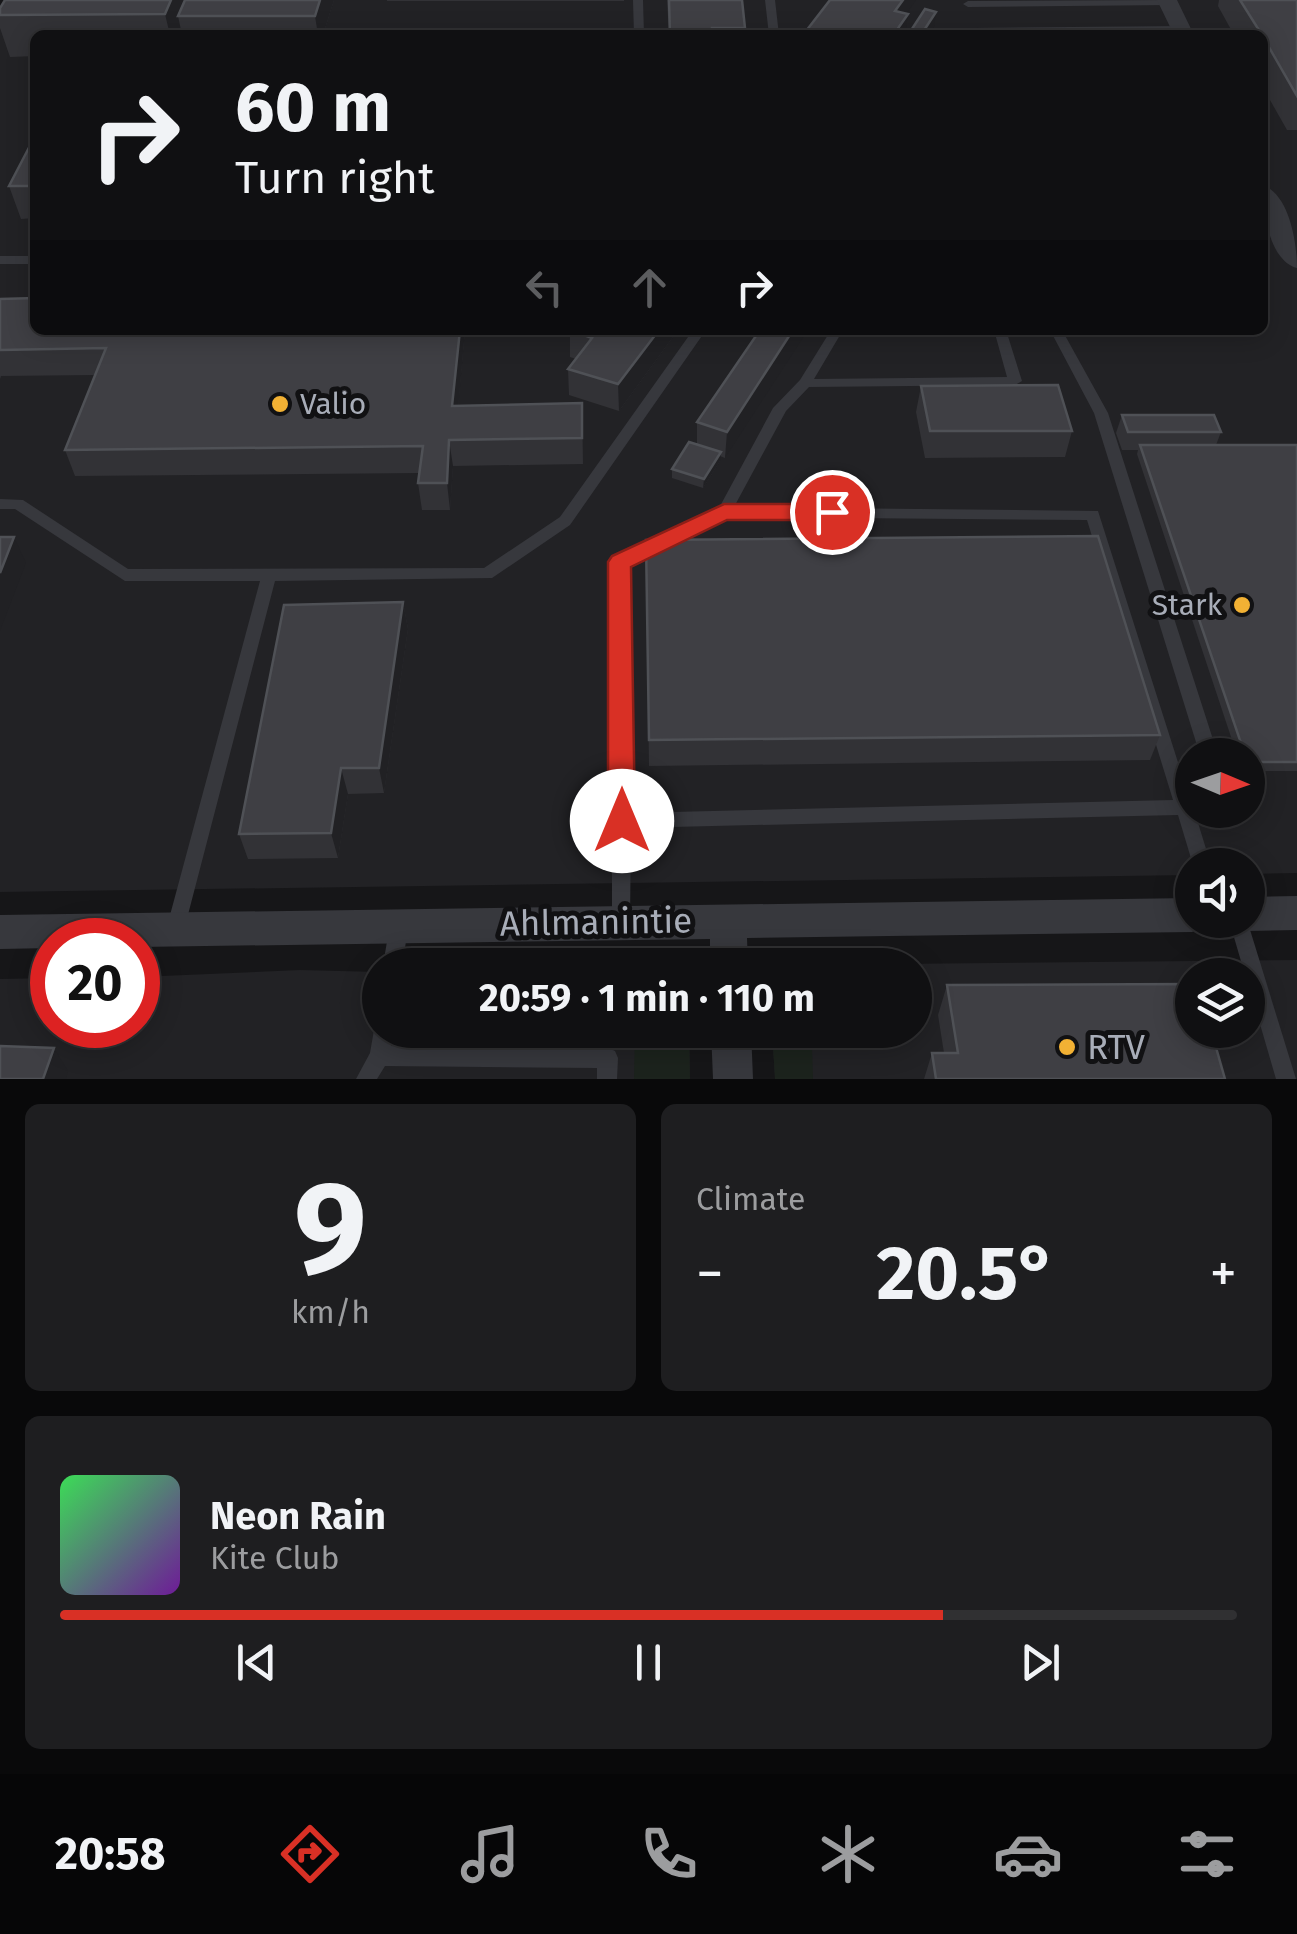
<!DOCTYPE html>
<html lang="en">
<head>
<meta charset="utf-8">
<style>
  :root { --surface:#101012; --page:#1e1e20; --text:#f1f3f6; --muted:#9c9d9f; --line:#303032; --accent:#d93025 }
  body { margin:0; font-family:"Fira Sans",sans-serif; background:var(--page); color:var(--text); height:100vh; display:flex; flex-direction:column; font-size:38px; white-space:nowrap }
  * { box-sizing:border-box; margin:0 }
  p { font-size:32px; color:var(--muted) }
  .icon { flex:none; width:55px; height:55px; fill:none; stroke:currentColor; stroke-width:2; stroke-linecap:round; stroke-linejoin:round }
  .map { position:relative; height:1079px; overflow:hidden }
  .sheet { display:flex; flex-direction:column; gap:25px; padding:25px; background:#09090a; flex:1 }
  .sheet>* { flex:none }
  .banner { position:absolute; left:30px; top:30px; width:1238px; height:305px; border-radius:15px; box-shadow:0 5px 25px #0003,0 0 0 2px var(--line); background:#101012; color:var(--text); overflow:hidden }
  .needle { width:65px; rotate:92deg }
  .buttons { position:absolute; left:1175px; top:738px; display:grid; gap:20px }
  .buttons a { display:grid; place-items:center; width:90px; height:90px; border-radius:50%; background:var(--surface); box-shadow:0 5px 25px #0003,0 0 0 2px var(--line); font-size:50px }
  .speed { position:absolute; left:30px; top:918px; display:flex; gap:20px; font-size:50px; font-weight:700; text-align:center }
  .speed>* { display:grid; place-content:center; width:130px; height:130px; border-radius:50%; background:var(--surface); box-shadow:0 5px 25px #0003,0 0 0 2px var(--line); line-height:1 }
  .speed .limit { border:15px solid #d22; background:#fff; color:#111 }
  .pin { position:absolute; display:grid; place-items:center; width:85px; height:85px; color:#fff; margin:-42px; border:5px solid #fff; border-radius:50%; box-shadow:0 2px 10px #0007 }
  .me { position:absolute; width:110px; margin:-55px; rotate:0deg; stroke-linejoin:round; filter:drop-shadow(0 0 8px #0008) }
  .turn { display:flex; align-items:center; gap:35px; height:210px; padding:0 40px; font-size:45px }
  .turn .icon { width:130px; height:130px; stroke-width:2.5 }
  .turn b { display:block; font-size:70px; line-height:85px }
  .lanes { display:flex; align-items:center; height:95px; padding:0 40px; background:#0003; justify-content:center; gap:50px; direction:ltr }
  .lanes .off { opacity:.35 }
  .big { font-size:75px; font-weight:700; line-height:1.1 }
  .sheet .card { flex:1; display:flex; flex-direction:column; justify-content:center; gap:15px; min-width:0; padding:0 35px; border-radius:15px; background:var(--page) }
  .sheet .dial { align-items:center; gap:0 }
  .dial b { font-size:130px; line-height:1 }
  .song { display:flex; align-items:center; gap:30px }
  .cover { width:120px; height:120px; border-radius:15px; background:linear-gradient(135deg,hsl(130 70% 55%),hsl(280 70% 35%)) }
  .played { height:10px; border-radius:5px; background:linear-gradient(90deg,var(--accent) 75%,var(--line) 75%) }
  .keys { display:flex; justify-content:space-around; direction:ltr }
  .heat { display:flex; justify-content:space-between; align-items:center; font-size:55px; direction:ltr }
  .sheet .tiles { flex:1; display:grid; gap:25px; grid-template-columns:1fr 1fr }
  .card:last-child { grid-column:span 2 }
  .trip { position:absolute; left:362px; top:948px; width:570px; height:100px; border-radius:50px; background:var(--surface); box-shadow:0 5px 25px #0003,0 0 0 2px var(--line); font-weight:700; line-height:100px; text-align:center }
  .dock { display:flex; height:160px; justify-content:space-around; align-items:center; background:#060607; color:var(--muted) }
  .dock .icon { width:70px; height:70px }
  .dock .selected { color:var(--accent) }
  .dock b { font-size:45px; color:var(--text) }
  .map>svg:first-child { display:block }
  .built { fill:#222225; fill-rule:evenodd }
  .green { fill:#1c231d }
  .lines { fill:none; stroke-linecap:round; stroke-linejoin:round }
  .lane { fill:#37383d; fill-rule:evenodd }
  .street { fill:#37383d; fill-rule:evenodd }
  .wall { fill:#323236 }
  .shaded-wall { fill:#212124 }
  .building { fill:#3f3f44; stroke:#4f5156; stroke-width:2.5 }
  .route { fill:#d93025; stroke:#8d1f18; stroke-width:2.5 }
  .poi-dot { fill:#f2b134; stroke:#111113; stroke-width:4 }
  .labels { text-anchor:middle; stroke-width:10; stroke-linejoin:round; paint-order:stroke }
  .poi-label { font-size:30px; fill:#a8adb8; stroke:#111113; text-anchor:start }
  .near-street-label { font-size:35px; fill:#a8adb8; stroke:#111113 }
  .near-poi-label { font-size:35px; fill:#a8adb8; stroke:#111113; text-anchor:start }
</style>
</head>
<body>
<div class="map">
<svg width="1297" height="1079" viewBox="0 0 1297 1079">
  <rect width="100%" height="100%" fill="#161618"/>
  <path class="built" d="M15 0H1297V873L1248 874V865H1192V875L0 892V20ZM35 35H1262V330H35ZM1192 755H1248V810H1192Z
    M1297 960V1079H775L772 1030H915V965H795ZM1192 975H1248V1030H1192Z
    M300 970 380 972V1030H689L690 1079H0V979L52 978V1025H138V977Z"/>
  <path class="green" d="M635 1030H689L690 1079H634Z
    M772 1030H848L849 1048H812L813 1079H775Z"/>
  <g class="lines">
    <path class="lane" d="M633 0H643L644 35H634Z
      M765 0H775L779 35H769Z
      M1168 0 1171 1V5L968 7 963 4 968 1Z
      M1181 26 1185 27V31L975 34 970 31 975 28Z
      M0 256H35V264H0Z
      M693 330H706L570 525 492 578 275 581 184 930 182 936 175 938 168 936 166 930 260 581H125L15 509H0V499L23 500 128 569 484 568 560 517Z
      M831 330H843L814 379 1007 377 994 330H1006L1022 381 1015 385 809 387 786 411 734 507 1098 511 1190 800H1192V810H1199L1195 813 1211 865H1193L1178 815 631 828 630 922 628 928 621 930 614 928 612 922V562L615 558 719 508 773 408 800 380ZM726 517 1087 520 1173 800 631 813 628 565Z
      M1050 330H1062L1108 413 1218 755H1200L1094 413Z
      M399 916 406 918 408 924 403 965H383L390 924 392 918Z
      M1229 920H1247L1296 1079H1276L1248 983V975H1245Z
      M380 1022V1030H394L391 1046 608 1048 615 1051 618 1058 617 1079H597V1068L385 1066 377 1079H356L370 1053 374 1030Z"/>
    <path class="street" d="M1157 0H1177L1194 35H1174Z
      M1262 185C1290 194 1297 244 1297 268 1269 261 1262 209 1262 185Z
      M1297 896V930L1248 931 1232 920H1248V897Z
      M1192 898V920H1208L1205 927 1192 932 747 938 748 965H710V939L138 947V940H52V948L0 949V915Z
      M711 1030H751L753 1079H713Z"/>
  </g>
  <path class="wall" d="M5 0H334L323 35H35V56L10 57 0 28V8Z
    M387 0H624V1H387Z
    M667 0H742L745 35H669Z
    M1219 0H1297V130H1287L1262 86V35H1234L1218 6Z
    M35 136V218L21 219 9 186Z
    M0 299 35 330H465L458 406 582 403 583 464 453 466 450 510H422L418 483 419 473 75 476 65 450 95 375 1 376 0 379Z
    M570 330H678L619 411 569 395 568 369 576 359 570 357Z
    M760 330 725 458 720 456V461L703 488 672 478V469L697 444V422Z
    M921 386 1072 431 1065 457 925 458 916 412Z
    M1122 415 1221 432 1216 445H1297V771H1248V755H1237L1137 454 1138 450H1122L1116 433Z
    M646 540 1160 735 1150 760 649 766Z
    M403 602 408 629 384 793 348 794 338 858 248 859 239 834Z
    M947 985 1225 1079H924L932 1053H944L938 1015Z"/>
  <path class="shaded-wall" d="M171 0H199L178 16 182 35H170L165 14Z
    M320 0H334L323 35H318L315 16Z
    M903 0H916L892 35 895 11Z
    M936 12 933 35H921Z
    M908 14 905 35H894V34Z
    M460 330H465L456 432 452 406Z
    M659 330H678L619 411 618 384Z
    M793 330H808L725 458 727 432Z
    M449 440 453 466 450 510 447 483Z
    M721 452 720 461 703 488 704 479Z
    M14 537 26 563 0 631V573Z
    M403 602 408 629 384 793 379 768Z
    M341 768 348 794 338 858 331 833Z
    M54 1048 68 1071 66 1079H43Z"/>
  <path class="building" d="M5 0H171L165 14 0 15V8Z
    M185 0H320L315 16H178Z
    M669 0H742L745 28H712V35H670Z
    M830 0H903L895 11 908 14 894 34 882 31 879 35H803Z
    M1240 0H1297V96L1262 35Z
    M925 9 936 12 921 35H908Z
    M35 136V186H9Z
    M35 298V330H460L452 406 582 403V438L449 440 447 483H418L423 446 65 450 106 348 0 350V299Z
    M570 330H659L618 384 568 369 592 338Z
    M760 330H793L727 432 697 422Z
    M1058 385 1072 431H930L921 386Z
    M1122 415H1214L1221 432H1128Z
    M689 442 721 452 704 479 672 469Z
    M1140 445H1297V762H1248V755H1245Z
    M1098 536 1160 735 649 740 646 540Z
    M0 537H14L0 573Z
    M403 602 379 768H341L331 833 239 834 284 605Z
    M1192 984V1030H1211L1225 1079H936L932 1053H958L947 985Z
    M0 1046 54 1048 43 1079H0Z"/>
  <path class="route" d="M724 504H832L844 512 832 520H727L631 567 635 821 631 829H612L608 821V562L612 556Z"/>
  <g class="poi-dot">
    <circle cx="280" cy="404" r="10"/>
    <circle cx="1242" cy="605" r="10"/>
    <circle cx="1067" cy="1047" r="10"/>
  </g>
  <g class="labels">
    <g class="poi-label">
      <text x="300" y="414">Valio</text>
      <text x="1222" y="615" text-anchor="end">Stark</text>
    </g>
    <g class="near-street-label">
      <text transform="translate(596 922) rotate(-1)" y="12">Ahlmanintie</text>
    </g>
    <g class="near-poi-label">
      <text x="1087" y="1059">RTV</text>
    </g>
  </g>
</svg>
<div class="buttons">
<a><svg class="needle" viewBox="-14 -14 28 28"><path d="M0-13l5 13h-10z" fill="#e53935"/><path d="M0 13l5-13h-10z" fill="#9c9d9f"/></svg></a>
<a><svg class="icon" aria-label="sound" viewBox="0 0 24 24"><path d="M4 9h4l5-4v14l-5-4H4zM17 9q2 3 0 6"/></svg></a>
<a><svg class="icon" aria-label="layers" viewBox="0 0 24 24"><path d="M12 4l9 5-9 5-9-5zM3 14l9 5 9-5"/></svg></a>
</div>
<div class="speed"><div class="limit">20</div></div>
<div class="pin" style="left:832px;top:512px;background:#d93025"><svg class="icon" aria-label="arrive" viewBox="0 0 24 24"><path d="M6 21V4h12l-3 4 3 4H6"/></svg></div>
<svg class="me" style="left:622px;top:821px" viewBox="-20 -20 40 40"><circle r="19" fill="#fff"/><path d="M0-13L10 11 0 6-10 11z" fill="#d93025"/></svg>
<div class="trip">20:59 · 1 min · 110 m</div>
<div class="banner">
<div class="turn"><svg class="icon" aria-label="right" viewBox="0 0 24 24"><path d="M7 20v-9h11M14 6l5 5-5 5"/></svg><div><b>60 m</b>Turn right</div></div>
<div class="lanes"><svg class="icon off" aria-label="left" viewBox="0 0 24 24"><path d="M17 20v-9H6M10 6l-5 5 5 5"/></svg><svg class="icon off" aria-label="ahead" viewBox="0 0 24 24"><path d="M12 20V5M6 11l6-6 6 6"/></svg><svg class="icon" aria-label="right" viewBox="0 0 24 24"><path d="M7 20v-9h11M14 6l5 5-5 5"/></svg></div>
</div>
</div>
<section class="sheet">
<div class="tiles">
<div class="card dial"><b>9</b><p>km/h</p></div>
<div class="card"><p>Climate</p>
<div class="heat"><a>−</a><b class="big">20.5°</b><a>+</a></div>
</div>
<div class="card">
<div class="song"><i class="cover"></i><div><b>Neon Rain</b><p>Kite Club</p></div></div>
<div class="played"></div>
<div class="keys"><svg class="icon" aria-label="previous" viewBox="0 0 24 24"><path d="M18 5L8 12l10 7zM5 5v14"/></svg><svg class="icon" aria-label="pause" viewBox="0 0 24 24"><path d="M8 5v14M16 5v14"/></svg><svg class="icon" aria-label="next" viewBox="0 0 24 24"><path d="M6 5l10 7-10 7zM19 5v14"/></svg></div>
</div>
</div>
</section>
<nav class="dock">
<b>20:58</b>
<svg class="icon selected" aria-label="directions" viewBox="0 0 24 24"><path d="M12 3l9 9-9 9-9-9zM9 14v-3h6M13 9l2 2-2 2"/></svg>
<svg class="icon" aria-label="music" viewBox="0 0 24 24"><path d="M9 18V5l10-2v13"/><circle cx="6" cy="18" r="3"/><circle cx="16" cy="16" r="3"/></svg>
<svg class="icon" aria-label="phone" viewBox="0 0 24 24"><path d="M5 4h4l2 5-3 2q2 4 5 5l2-3 5 2v4C11 20 4 13 5 4z"/></svg>
<svg class="icon" aria-label="climate" viewBox="0 0 24 24"><path d="M12 3v18M4 7l16 10M4 17L20 7"/></svg>
<svg class="icon" aria-label="car" viewBox="0 0 24 24"><path d="M5 17H2v-5l4-1 3-4h7l3 4 3 1v5h-3M9 17h6M6 11h13"/><circle cx="7" cy="17" r="2"/><circle cx="17" cy="17" r="2"/></svg>
<svg class="icon" aria-label="filters" viewBox="0 0 24 24"><path d="M4 7h16M4 17h16"/><circle cx="9" cy="7" r="2"/><circle cx="15" cy="17" r="2"/></svg>
</nav>
</body>
</html>
